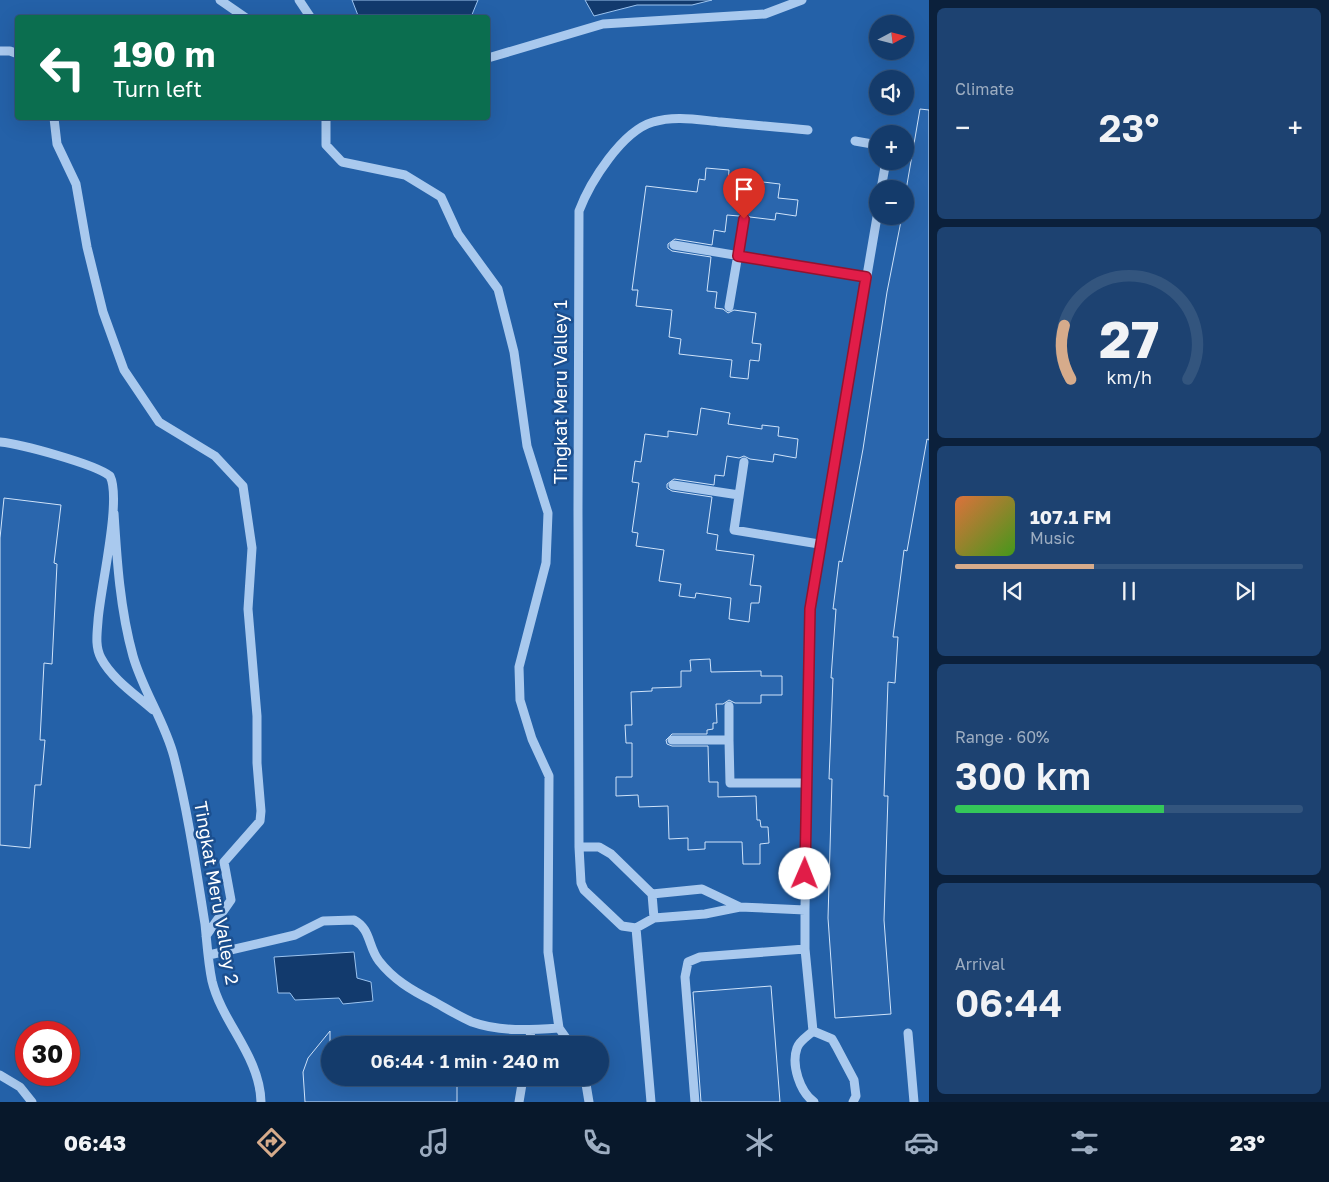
<!DOCTYPE html>
<html lang="en">
<head>
<meta charset="utf-8">
<style>
  :root { --surface:#143b6b; --page:#1d4271; --text:#f1f3f6; --muted:#9dadc1; --line:#33557e; --accent:#d6ab8b }
  body { margin:0; font-family:"Golos Text",sans-serif; background:var(--page); color:var(--text); height:100vh; display:flex; flex-direction:column; font-size:19px; white-space:nowrap }
  * { box-sizing:border-box; margin:0 }
  p { font-size:16px; color:var(--muted) }
  .icon { flex:none; width:28px; height:28px; fill:none; stroke:currentColor; stroke-width:2; stroke-linecap:round; stroke-linejoin:round }
  .map { position:relative; flex:1; overflow:hidden }
  .sheet { display:flex; flex-direction:column; gap:8px; padding:8px; background:#0b203b; width:400px }
  .sheet>* { flex:none }
  .banner { position:absolute; left:15px; top:15px; width:475px; height:105px; border-radius:5px; box-shadow:0 5px 20px #0002,0 0 0 1px var(--line); background:#0b6e4f; color:#fff; overflow:hidden }
  .needle { width:32px; rotate:83deg }
  .controls { position:absolute; left:869px; top:15px; display:grid; gap:10px }
  .controls a { display:grid; place-items:center; width:45px; height:45px; border-radius:50%; background:var(--surface); box-shadow:0 5px 20px #0002,0 0 0 1px var(--line); font-size:25px }
  .speed { position:absolute; left:15px; top:1021px; display:flex; gap:10px; font-size:25px; font-weight:700; text-align:center }
  .speed>* { display:grid; place-content:center; width:65px; height:65px; border-radius:50%; background:var(--surface); box-shadow:0 5px 20px #0002,0 0 0 1px var(--line); line-height:1 }
  .speed .limit { border:8px solid #d22; background:#fff; color:#111 }
  .pin { position:absolute; display:grid; place-items:center; width:42px; height:42px; color:#fff; margin:-51px -21px; border-radius:50% 50% 50% 0; rotate:-45deg; box-shadow:0 0 5px #0007 }
  .pin .icon { rotate:45deg }
  .me { position:absolute; width:55px; margin:-28px; rotate:1deg; stroke-linejoin:round; filter:drop-shadow(0 0 4px #0008) }
  .turn { display:flex; align-items:center; gap:18px; height:105px; padding:0 15px; font-size:22px }
  .turn .icon { width:65px; height:65px; stroke-width:2.5 }
  .turn b { display:block; font-size:35px; line-height:42px }
  .big { font-size:38px; font-weight:600; line-height:1.1 }
  .sheet .widget { flex:1; display:flex; flex-direction:column; justify-content:center; gap:8px; min-width:0; padding:0 18px; border-radius:8px; background:var(--page) }
  .sheet .dial { align-items:center; gap:0 }
  .dial svg { height:130px; overflow:visible; fill:none; stroke:var(--line); stroke-width:7; stroke-linecap:round; text-anchor:middle }
  .dial text { fill:var(--text); stroke:none }
  .song { display:flex; align-items:center; gap:15px }
  .cover { width:60px; height:60px; border-radius:8px; background:linear-gradient(135deg,hsl(20 70% 55%),hsl(100 70% 35%)) }
  .played { height:5px; border-radius:2px; background:linear-gradient(90deg,var(--accent) 40%,var(--line) 40%) }
  .keys { display:flex; justify-content:space-around; direction:ltr }
  .heat { display:flex; justify-content:space-between; align-items:center; font-size:28px; direction:ltr }
  .charge { height:8px; border-radius:4px; background:linear-gradient(90deg,#34c759 60%,var(--line) 0) }
  .trip { position:absolute; left:321px; top:1036px; width:288px; height:50px; border-radius:25px; background:var(--surface); box-shadow:0 5px 20px #0002,0 0 0 1px var(--line); font-weight:600; line-height:50px; text-align:center }
  .tab-bar { display:flex; height:80px; justify-content:space-around; align-items:center; background:#08182b; color:var(--muted) }
  .tab-bar .icon { width:35px; height:35px }
  .tab-bar .on { color:var(--accent) }
  .tab-bar b { font-size:22px; color:var(--text) }
  main { display:flex; flex:1; min-height:0 }
  .map>svg:first-child { display:block }
  .green { fill:#2461a8; fill-rule:evenodd }
  .water { fill:#123a6d; stroke:#9cc4f0 }
  .building { fill:#2a66ad; stroke:#cfe3fa }
  .lines { fill:none; stroke-linecap:round; stroke-linejoin:round }
  .minor { stroke:#a9c9ee; stroke-width:9 }
  .route-casing { stroke:#92132f; stroke-width:12 }
  .route { stroke:#e11d48; stroke-width:9 }
  .labels { text-anchor:middle; stroke-width:5; stroke-linejoin:round; paint-order:stroke }
  .street-label { font-size:18px; fill:#fff; stroke:#1b4f8f }
</style>
</head>
<body>
<main>
<div class="map">
<svg width="929" height="1102" viewBox="0 0 929 1102">
  <rect width="100%" height="100%" fill="#1b4f8f"/>
  <path class="green" d="M0 0H929V1102H0ZM18 18H488V118H18ZM878 24H905V51H878ZM878 79H905V106H878ZM878 134H905V161H878ZM878 189H905V216H878ZM26 1032H69V1075H26ZM330 1045H600V1078H330Z"/>
  <path class="water" d="M352 0H478L471 17 359 18Z
    M585 0H712L692 5H637L594 16Z
    M354 952 357 978 371 982 373 1001 343 1004 339 998 295 1000 290 993H278L274 957Z"/>
  <path class="building" d="M920 109 929 110V440L927 439 907 551 904 550 893 637H898L895 683 888 682 884 796H888L884 920 891 1014 835 1018 828 918 832 779H829L833 678H831L836 609H833L839 561 842 562 863 449 887 292 902 216H905V196Z
    M706 168 729 170 728 183 763 188V182L780 184 778 198 798 200 796 216 776 213 775 220 750 217 745 213 739 216 727 215 725 232 714 230 712 245 675 239 668 244V248L672 251 711 257 707 291 717 292 715 308 723 309 728 313 734 310 756 313 752 343 761 344 759 361 750 360 748 379 730 377 732 360 679 354 681 339 669 337 672 310 636 306 638 290H632L646 186 697 192 699 179 705 180Z
    M701 408 730 413 728 424 762 429V425L779 427 778 436 798 439 796 458 774 454 773 462 750 459 744 456 739 458 727 456 724 476 715 475 714 485 674 479 667 484V488L672 491 712 497 707 533 718 535 716 550 754 555 750 585 761 586 759 603H751L749 622 729 619 731 598 696 593 695 598 679 596 681 584 659 581 664 550 636 546 638 533 632 532 639 483 632 482 635 461 641 462 645 434 668 437V431L697 435Z
    M4 498 61 505 54 563 57 564 52 664 44 663 40 740H45L41 785H35L30 848 0 845V538Z
    M710 659 711 672 761 671V676H782V695H761V703H735L729 700 723 704H716L717 723H713V729L707 730V734H672L666 740 667 744 672 746H708L709 782H718V797L756 796 757 820H760L761 827H768L769 843 760 844V864H743L742 842H705V849L688 850V838L669 839 668 806 639 807 638 795 616 796V777H632V743H626L625 725H632L631 692 652 691V688L681 687V671H691L690 660Z
    M771 986 780 1102H701L693 992Z
    M330 1031V1078H457V1102H305L303 1072 308 1058Z"/>
  <g class="lines">
    <path class="minor" d="M220 0 246 18
      M299 0 311 18
      M0 51H10L18 54
      M488 58 603 24 765 14 802 0
      M54 118 57 144 76 184 87 247 103 312 124 370 159 422 215 456 243 486 252 548 248 609 257 716V763L261 811 260 821 224 862 231 900 206 936
      M326 118V145L342 162 405 175 441 197 458 234 498 289 514 352 527 446 548 513 546 563 519 667 520 700 532 739 549 776 548 952 559 1028 571 1045
      M855 141 878 145
      M881 189 886 161
      M674 245 866 277
      M729 307 744 219
      M0 442C21 444 95 464 110 476 122 500 100 589 98 621 97 634 95 647 101 658 112 679 136 695 153 710
      M744 462 734 530 819 544
      M673 485 739 495
      M114 513C117 561 120 609 133 656 143 691 165 722 174 757 188 812 196 868 205 924 207 943 208 962 212 981 222 1023 260 1056 261 1102
      M729 706V740
      M672 740H729L730 783H807
      M579 847 578 510 579 211C590 182 622 131 653 122 675 115 699 120 721 122 750 125 779 127 808 130
      M652 894 702 889 740 907
      M805 910V949L813 1031
      M654 918 652 894 611 854 599 847H579L581 883 584 890 622 926 636 928 654 918 705 914 740 907 805 910 810 609 878 211
      M636 928 651 1102
      M209 955 295 935 323 921 354 920C371 929 368 947 379 961 393 979 411 990 431 1000 444 1007 458 1016 472 1022 500 1032 530 1030 559 1028
      M813 1031 832 1039 836 1046 854 1080 856 1096 853 1102
      M813 1031C808 1036 799 1041 797 1048 791 1065 800 1092 814 1102
      M908 1033 914 1102
      M529 1045 531 1030
      M0 1075 20 1087 32 1102
      M585 1078 589 1102
      M519 1102 523 1078
      M695 1102 685 977 688 962 700 957 805 949"/>
  </g>
  <g class="lines">
    <g class="route-casing">
      <path id="route" d="M744 219 738 256 866 277 810 609 805 874"/>
    </g>
    <use href="#route" class="route"/>
  </g>
  <g class="labels">
    <g class="street-label">
      <text transform="translate(561 392) rotate(-90)" y="6">Tingkat Meru Valley 1</text>
      <text transform="translate(216 893) rotate(80)" y="6">Tingkat Meru Valley 2</text>
    </g>
  </g>
</svg>
<div class="controls">
<a><svg class="needle" viewBox="-14 -14 28 28"><path d="M0-13l5 13h-10z" fill="#e53935"/><path d="M0 13l5-13h-10z" fill="#9dadc1"/></svg></a>
<a><svg class="icon" aria-label="sound" viewBox="0 0 24 24"><path d="M4 9h4l5-4v14l-5-4H4zM17 9q2 3 0 6"/></svg></a>
<a>+</a>
<a>−</a>
</div>
<div class="speed"><div class="limit">30</div></div>
<div class="pin" style="left:744px;top:219px;background:#d93025"><svg class="icon" aria-label="arrive" viewBox="0 0 24 24"><path d="M6 21V4h12l-3 4 3 4H6"/></svg></div>
<svg class="me" style="left:805px;top:874px" viewBox="-20 -20 40 40"><circle r="19" fill="#fff"/><path d="M0-13L10 11 0 6-10 11z" fill="#e11d48"/></svg>
<div class="trip">06:44 · 1 min · 240 m</div>
<div class="banner">
<div class="turn"><svg class="icon" aria-label="left" viewBox="0 0 24 24"><path d="M17 20v-9H6M10 6l-5 5 5 5"/></svg><div><b>190 m</b>Turn left</div></div>
</div>
</div>
<section class="sheet">
<div class="widget"><p>Climate</p>
<div class="heat"><a>−</a><b class="big">23°</b><a>+</a></div>
</div>
<div class="widget dial"><svg viewBox="0 0 100 80">
<path d="M14 69A42 42 0 1 1 86 69"/>
<path d="M14 69A42 42 0 0 1 10 36" stroke="#d6ab8b"/>
<text x="50" y="56" font-size="32" font-weight="700">27</text>
<text x="50" y="72" font-size="11">km/h</text>
</svg></div>
<div class="widget">
<div class="song"><i class="cover"></i><div><b>107.1 FM</b><p>Music</p></div></div>
<div class="played"></div>
<div class="keys"><svg class="icon" aria-label="previous" viewBox="0 0 24 24"><path d="M18 5L8 12l10 7zM5 5v14"/></svg><svg class="icon" aria-label="pause" viewBox="0 0 24 24"><path d="M8 5v14M16 5v14"/></svg><svg class="icon" aria-label="next" viewBox="0 0 24 24"><path d="M6 5l10 7-10 7zM19 5v14"/></svg></div>
</div>
<div class="widget"><p>Range · 60%</p><b class="big">300 km</b><div class="charge"></div></div>
<div class="widget"><p>Arrival</p><b class="big">06:44</b></div>
</section>
</main>
<nav class="tab-bar">
<b>06:43</b>
<svg class="icon on" aria-label="directions" viewBox="0 0 24 24"><path d="M12 3l9 9-9 9-9-9zM9 14v-3h6M13 9l2 2-2 2"/></svg>
<svg class="icon" aria-label="music" viewBox="0 0 24 24"><path d="M9 18V5l10-2v13"/><circle cx="6" cy="18" r="3"/><circle cx="16" cy="16" r="3"/></svg>
<svg class="icon" aria-label="phone" viewBox="0 0 24 24"><path d="M5 4h4l2 5-3 2q2 4 5 5l2-3 5 2v4C11 20 4 13 5 4z"/></svg>
<svg class="icon" aria-label="climate" viewBox="0 0 24 24"><path d="M12 3v18M4 7l16 10M4 17L20 7"/></svg>
<svg class="icon" aria-label="car" viewBox="0 0 24 24"><path d="M5 17H2v-5l4-1 3-4h7l3 4 3 1v5h-3M9 17h6M6 11h13"/><circle cx="7" cy="17" r="2"/><circle cx="17" cy="17" r="2"/></svg>
<svg class="icon" aria-label="filters" viewBox="0 0 24 24"><path d="M4 7h16M4 17h16"/><circle cx="9" cy="7" r="2"/><circle cx="15" cy="17" r="2"/></svg>
<b>23°</b>
</nav>
</body>
</html>
